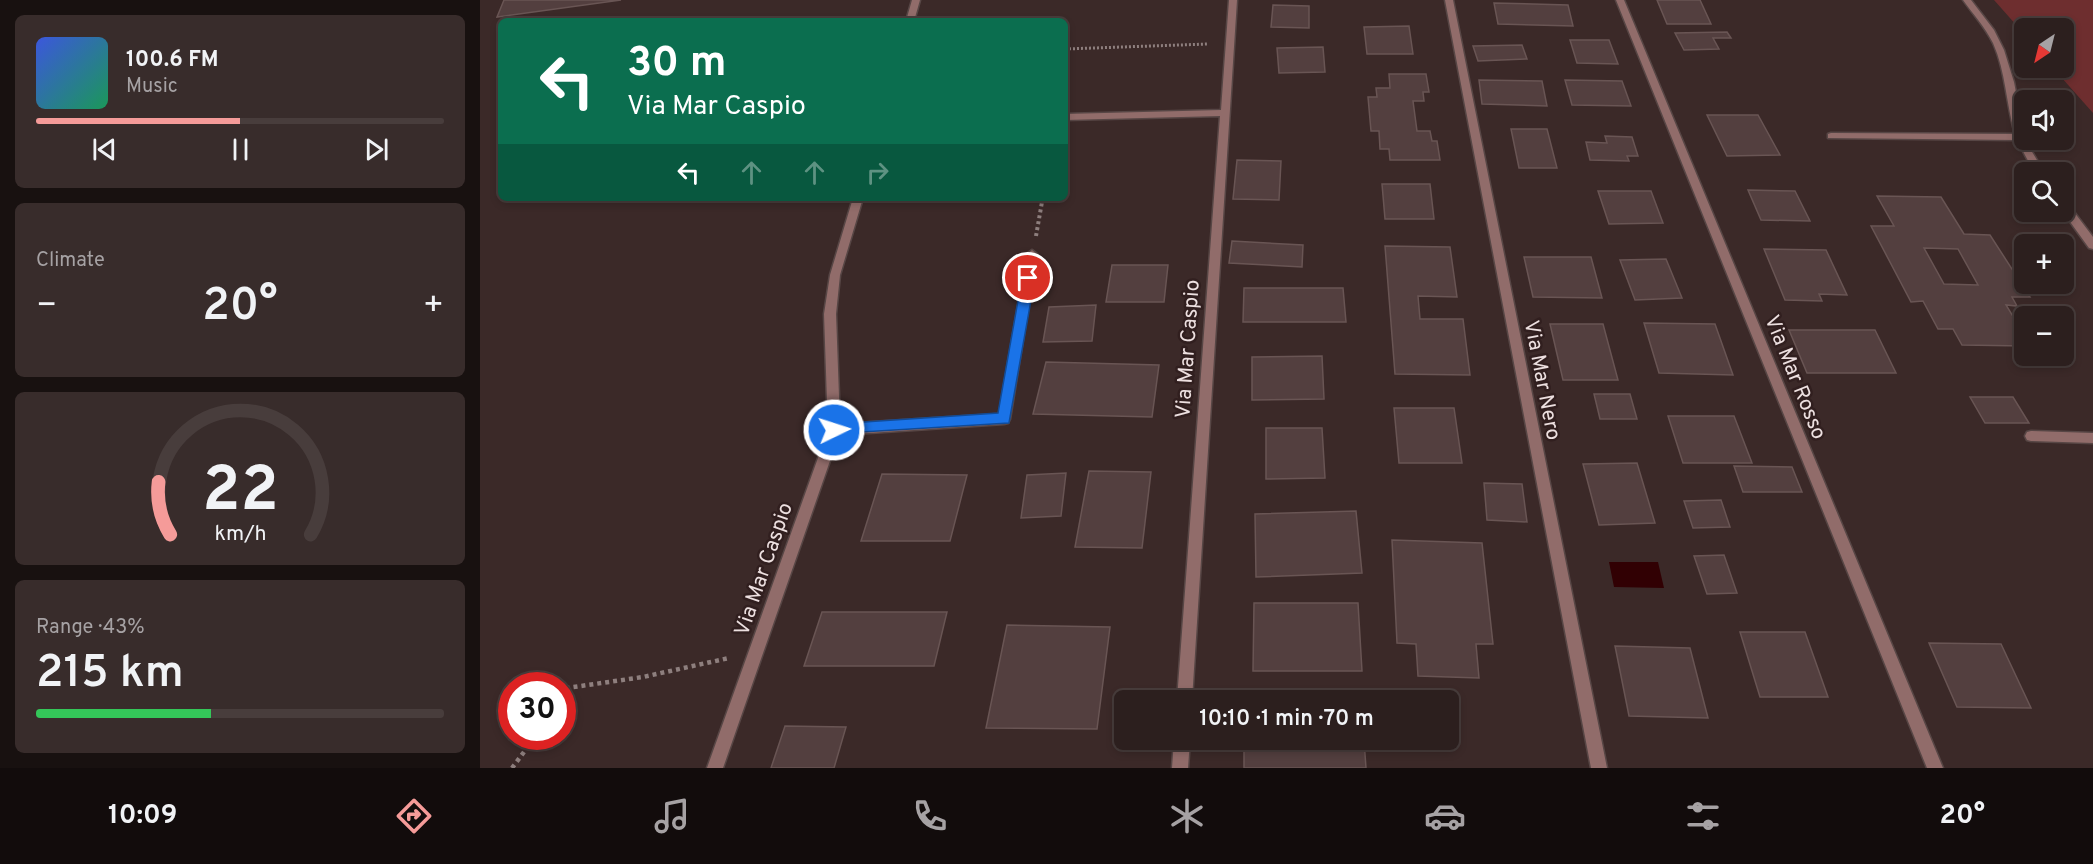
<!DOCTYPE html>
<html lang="en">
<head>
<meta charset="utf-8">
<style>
  :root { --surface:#2c1f1e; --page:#382c2b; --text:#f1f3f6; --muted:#a6a2a4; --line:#483d3c; --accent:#f59b99 }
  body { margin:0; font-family:Overpass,sans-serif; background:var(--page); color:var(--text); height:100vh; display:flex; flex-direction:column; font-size:22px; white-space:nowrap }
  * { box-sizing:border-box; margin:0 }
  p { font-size:20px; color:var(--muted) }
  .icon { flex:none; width:33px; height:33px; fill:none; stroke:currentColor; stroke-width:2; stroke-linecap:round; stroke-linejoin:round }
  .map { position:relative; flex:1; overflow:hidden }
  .drawer { display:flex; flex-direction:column; gap:15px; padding:15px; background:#181110; width:480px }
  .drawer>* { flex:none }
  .top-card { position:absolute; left:18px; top:18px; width:570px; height:183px; border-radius:9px; box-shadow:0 3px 9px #0003,0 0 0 2px var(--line); background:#0b6e4f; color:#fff; overflow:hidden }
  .needle { width:39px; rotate:215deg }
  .buttons { position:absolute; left:1534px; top:18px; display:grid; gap:12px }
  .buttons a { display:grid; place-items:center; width:60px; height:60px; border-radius:9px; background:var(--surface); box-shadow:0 3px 9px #0003,0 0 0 2px var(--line); font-size:30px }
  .speed { position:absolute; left:18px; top:672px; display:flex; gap:12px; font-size:30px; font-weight:700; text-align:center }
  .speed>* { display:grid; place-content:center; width:78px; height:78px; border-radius:50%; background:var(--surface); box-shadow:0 3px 9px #0003,0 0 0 2px var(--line); line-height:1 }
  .speed .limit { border:9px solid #d22; background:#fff; color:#111 }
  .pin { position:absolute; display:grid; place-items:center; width:51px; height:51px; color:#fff; margin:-26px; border:3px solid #fff; border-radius:50%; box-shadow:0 2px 6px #0007 }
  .me { position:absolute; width:66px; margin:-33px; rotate:86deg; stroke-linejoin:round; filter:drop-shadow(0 0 4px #0008) }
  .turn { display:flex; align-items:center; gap:21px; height:126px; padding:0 30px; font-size:27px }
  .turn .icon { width:78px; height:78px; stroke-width:2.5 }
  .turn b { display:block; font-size:42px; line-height:51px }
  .lanes { display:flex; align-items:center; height:57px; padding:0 30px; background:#0003; justify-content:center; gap:30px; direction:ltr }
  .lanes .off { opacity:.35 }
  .big { font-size:45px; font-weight:600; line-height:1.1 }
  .drawer .widget { flex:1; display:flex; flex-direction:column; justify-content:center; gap:9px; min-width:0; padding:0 21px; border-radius:9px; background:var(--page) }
  .drawer .dial { align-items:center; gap:0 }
  .dial svg { height:156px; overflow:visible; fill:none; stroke:var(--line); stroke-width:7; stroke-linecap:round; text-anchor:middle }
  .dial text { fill:var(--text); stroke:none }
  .song { display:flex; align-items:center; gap:18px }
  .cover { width:72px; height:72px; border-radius:9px; background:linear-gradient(135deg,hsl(230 70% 55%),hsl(150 70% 35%)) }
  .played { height:6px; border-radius:3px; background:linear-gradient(90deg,var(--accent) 50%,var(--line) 50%) }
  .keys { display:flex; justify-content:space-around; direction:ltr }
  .heat { display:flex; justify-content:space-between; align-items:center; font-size:33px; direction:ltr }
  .charge { height:9px; border-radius:4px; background:linear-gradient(90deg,#34c759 43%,var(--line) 0) }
  .trip { position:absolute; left:634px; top:690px; width:345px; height:60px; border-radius:9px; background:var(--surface); box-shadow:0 3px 9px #0003,0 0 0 2px var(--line); font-weight:600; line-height:60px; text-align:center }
  .dock { display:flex; height:96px; justify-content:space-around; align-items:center; background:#120c0c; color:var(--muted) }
  .dock .icon { width:42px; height:42px }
  .dock .on { color:var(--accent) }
  .dock b { font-size:27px; color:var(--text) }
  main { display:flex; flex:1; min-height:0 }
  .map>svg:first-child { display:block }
  .green { fill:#6e2e2f }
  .water { fill:#310003 }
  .building { fill:#533f3f; stroke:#695554; stroke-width:1.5; fill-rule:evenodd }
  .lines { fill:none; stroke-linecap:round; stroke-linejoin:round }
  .street-casing { stroke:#574645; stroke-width:3 }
  .path-far2 { stroke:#8e7f7e; stroke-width:3; stroke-dasharray:2 2; stroke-linecap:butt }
  .path-far1 { stroke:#8e7f7e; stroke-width:4; stroke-dasharray:3 3; stroke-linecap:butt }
  .path { stroke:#8e7f7e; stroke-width:4.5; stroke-dasharray:4 4; stroke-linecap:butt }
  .street { fill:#916c6a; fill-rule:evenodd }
  .route { fill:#1a73e8; stroke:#114b97; stroke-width:1.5 }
  .labels { text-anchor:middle; stroke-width:5; stroke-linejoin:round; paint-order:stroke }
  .street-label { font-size:21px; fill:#ede0e0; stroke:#311f1f }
</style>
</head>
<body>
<main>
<section class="drawer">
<div class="widget">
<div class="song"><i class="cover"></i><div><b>100.6 FM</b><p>Music</p></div></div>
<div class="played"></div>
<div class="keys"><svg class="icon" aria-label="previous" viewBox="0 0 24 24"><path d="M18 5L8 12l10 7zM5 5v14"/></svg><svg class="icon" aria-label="pause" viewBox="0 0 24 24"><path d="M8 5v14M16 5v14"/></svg><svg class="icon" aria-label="next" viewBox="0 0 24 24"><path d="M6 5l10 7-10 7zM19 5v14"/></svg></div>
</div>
<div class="widget"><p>Climate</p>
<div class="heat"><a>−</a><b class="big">20°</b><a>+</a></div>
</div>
<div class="widget dial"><svg viewBox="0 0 100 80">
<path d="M14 69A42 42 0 1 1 86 69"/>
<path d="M14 69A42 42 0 0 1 8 42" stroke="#f59b99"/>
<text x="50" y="56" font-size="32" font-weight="700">22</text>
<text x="50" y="72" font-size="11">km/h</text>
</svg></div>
<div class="widget"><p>Range · 43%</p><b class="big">215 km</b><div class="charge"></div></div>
</section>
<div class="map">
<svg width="1613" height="768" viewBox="0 0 1613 768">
  <rect width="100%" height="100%" fill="#3b2928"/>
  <path class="green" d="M1514 0H1613V113L1573 68H1584V28H1545V35Z"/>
  <path class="water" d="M1129 562H1178L1184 588 1134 587Z"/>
  <path class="building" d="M24 0H141L17 17Z
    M1177 0H1220L1231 24H1187Z
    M1014 3 1088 5 1093 26 1018 24Z
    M793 5 829 6V28L791 27Z
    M929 26 933 54H887L884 27Z
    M1247 32 1251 38H1233L1239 49 1204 50 1195 33Z
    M1090 40H1129L1138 64 1097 63Z
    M1042 45 1047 59 998 61 993 46Z
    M843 47 845 72 799 73 797 48Z
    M909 74H946L949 92H943L944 101H933L937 131H950L952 141H957L960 160H910L909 149H900L899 131H891L888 97H897L896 88H910Z
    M999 80 1062 81 1067 106 1002 104Z
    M1085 80 1142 81 1151 106 1092 105Z
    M1227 115H1278L1300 155 1247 156Z
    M1031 129H1067L1077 168H1039Z
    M1125 136 1152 137 1158 156H1147L1149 161 1110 160 1106 142 1127 143Z
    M757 160 801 161 799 200 753 199Z
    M902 184H950L954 219H905Z
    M1268 190 1315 191 1330 221 1281 220Z
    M1118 191H1171L1183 223 1129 224Z
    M1397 196 1461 197 1484 234 1510 235 1550 297H1532L1537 306 1526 305 1545 336V346L1482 345 1473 329H1458L1443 301 1431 302 1391 226H1414ZM1444 248 1478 249 1498 285 1464 284Z
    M752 241 823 245 822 267 749 263Z
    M905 246 970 247 977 297 938 296 940 319H983L990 375 915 374Z
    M1284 249 1346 250 1367 295 1339 294 1342 301 1305 300Z
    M1044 257H1111L1122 298 1053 297Z
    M1186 259 1202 298 1155 300 1140 260Z
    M632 265H688L684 302H626Z
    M764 288H863L866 322H763Z
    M616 305 612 341 563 342 569 307Z
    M1164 323 1235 324 1253 375 1179 373Z
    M1070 324H1123L1138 380H1083Z
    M1309 330H1395L1416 373H1327Z
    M842 356 844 399 772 400V357Z
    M566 362 679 365 672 417 553 414Z
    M1114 394H1150L1157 419H1120Z
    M1490 397H1533L1549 423H1505Z
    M914 408H974L982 463H919Z
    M1188 416H1254L1272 463H1203Z
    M786 428H842L845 478 786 479Z
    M1157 463 1175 523 1119 525 1103 464Z
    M1254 466 1312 467 1322 492H1263Z
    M609 471 671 472 662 548 595 547Z
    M586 473 581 516 541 518 547 475Z
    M402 474 487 475 470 541H381Z
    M1004 483 1042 484 1047 522 1007 520Z
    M1241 500 1250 527 1213 528 1204 501Z
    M876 511 882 573 776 577 775 514Z
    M912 540 1002 543 1013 644H996L999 678 938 676 936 644 917 643Z
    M1244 555 1257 593 1227 594 1214 556Z
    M774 603H878L882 671H773Z
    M342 612H467L454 666H324Z
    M527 625 630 627 617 729 506 728Z
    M1260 632H1325L1348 697H1280Z
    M1449 643 1521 644 1551 708 1477 707Z
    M1135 646 1210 648 1228 718 1149 716Z
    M305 726 366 727 354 768H291Z
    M764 740H884L886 768H764Z"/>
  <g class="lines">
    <g class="street-casing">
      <path id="street" d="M432 0H440L434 21H426Z
        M749 0H757L712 700H697L740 116 585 120V114L741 110Z
        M965 0H973L1127 768H1111Z
        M1136 0H1144L1463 768H1447Z
        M1483 0H1491L1514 30 1524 50 1534 82 1545 140 1564 172H1554L1537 140 1348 138V134L1351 133 1535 134C1526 104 1526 72 1513 43 1505 27 1493 14 1483 0Z
        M373 198H383L360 275 356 314 360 424 519 414 547 254 552 250 557 254 530 419 528 423 524 424 359 435 243 768H227L348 430 344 314 350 275Z
        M1584 202 1588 204 1613 237V249L1609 248 1583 212Z
        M1551 431 1613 433V443L1551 441 1547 440 1545 436 1547 432Z
        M694 740H710L708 768H692Z"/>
    </g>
    <path class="path-far2" d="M585 49 728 44
      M562 203 563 198"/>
    <path class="path-far1" d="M556 236 562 202"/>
    <path class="path" d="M82 696 87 688 163 677 249 658
      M32 768 56 736"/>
    <use href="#street" class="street"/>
  </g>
  <path class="route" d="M548 273 555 278 529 423 349 434V426L354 424 518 413 542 278Z"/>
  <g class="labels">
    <g class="street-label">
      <text transform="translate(707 349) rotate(-86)" y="7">Via Mar Caspio</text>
      <text transform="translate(1316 377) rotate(68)" y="7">Via Mar Rosso</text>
      <text transform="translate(1063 380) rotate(79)" y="7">Via Mar Nero</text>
      <text transform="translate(283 569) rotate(-71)" y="7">Via Mar Caspio</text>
    </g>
  </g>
</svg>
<div class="buttons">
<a><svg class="needle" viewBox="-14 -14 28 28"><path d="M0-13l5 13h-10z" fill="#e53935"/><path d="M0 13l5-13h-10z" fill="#a6a2a4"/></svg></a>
<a><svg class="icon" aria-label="sound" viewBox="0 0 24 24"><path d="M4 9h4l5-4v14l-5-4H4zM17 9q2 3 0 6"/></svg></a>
<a><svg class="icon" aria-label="search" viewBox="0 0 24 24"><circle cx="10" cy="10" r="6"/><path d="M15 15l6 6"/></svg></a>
<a>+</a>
<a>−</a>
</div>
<div class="speed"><div class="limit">30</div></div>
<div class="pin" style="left:548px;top:278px;background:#d93025"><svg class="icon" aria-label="arrive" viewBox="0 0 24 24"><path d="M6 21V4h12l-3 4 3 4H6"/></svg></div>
<svg class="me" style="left:354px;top:430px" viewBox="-20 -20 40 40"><circle r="17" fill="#1a73e8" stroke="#fff" stroke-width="3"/><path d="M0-11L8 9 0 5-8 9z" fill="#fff"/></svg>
<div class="trip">10:10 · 1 min · 70 m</div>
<div class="top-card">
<div class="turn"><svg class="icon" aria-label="left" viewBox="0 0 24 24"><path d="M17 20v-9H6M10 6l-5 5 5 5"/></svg><div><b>30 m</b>Via Mar Caspio</div></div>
<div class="lanes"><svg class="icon" aria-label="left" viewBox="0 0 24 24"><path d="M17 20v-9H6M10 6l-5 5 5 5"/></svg><svg class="icon off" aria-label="ahead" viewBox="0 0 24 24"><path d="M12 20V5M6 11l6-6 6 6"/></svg><svg class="icon off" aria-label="ahead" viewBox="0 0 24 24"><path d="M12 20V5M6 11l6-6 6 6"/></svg><svg class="icon off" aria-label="right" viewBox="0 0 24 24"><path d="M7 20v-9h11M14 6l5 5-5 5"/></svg></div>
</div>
</div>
</main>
<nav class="dock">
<b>10:09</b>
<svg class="icon on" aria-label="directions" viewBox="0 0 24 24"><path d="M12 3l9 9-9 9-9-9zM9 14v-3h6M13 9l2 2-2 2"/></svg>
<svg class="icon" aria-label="music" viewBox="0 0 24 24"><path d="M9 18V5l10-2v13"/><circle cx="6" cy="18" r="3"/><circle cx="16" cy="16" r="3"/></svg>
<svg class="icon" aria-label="phone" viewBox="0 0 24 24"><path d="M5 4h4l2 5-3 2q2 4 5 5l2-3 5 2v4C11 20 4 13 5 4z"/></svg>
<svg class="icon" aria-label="climate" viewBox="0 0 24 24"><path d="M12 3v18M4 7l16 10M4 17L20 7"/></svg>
<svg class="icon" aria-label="car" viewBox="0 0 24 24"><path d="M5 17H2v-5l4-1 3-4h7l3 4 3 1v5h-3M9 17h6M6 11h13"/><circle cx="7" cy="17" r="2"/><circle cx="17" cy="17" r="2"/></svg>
<svg class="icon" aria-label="filters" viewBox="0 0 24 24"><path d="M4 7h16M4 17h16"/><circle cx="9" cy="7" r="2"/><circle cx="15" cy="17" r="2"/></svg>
<b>20°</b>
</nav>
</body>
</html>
